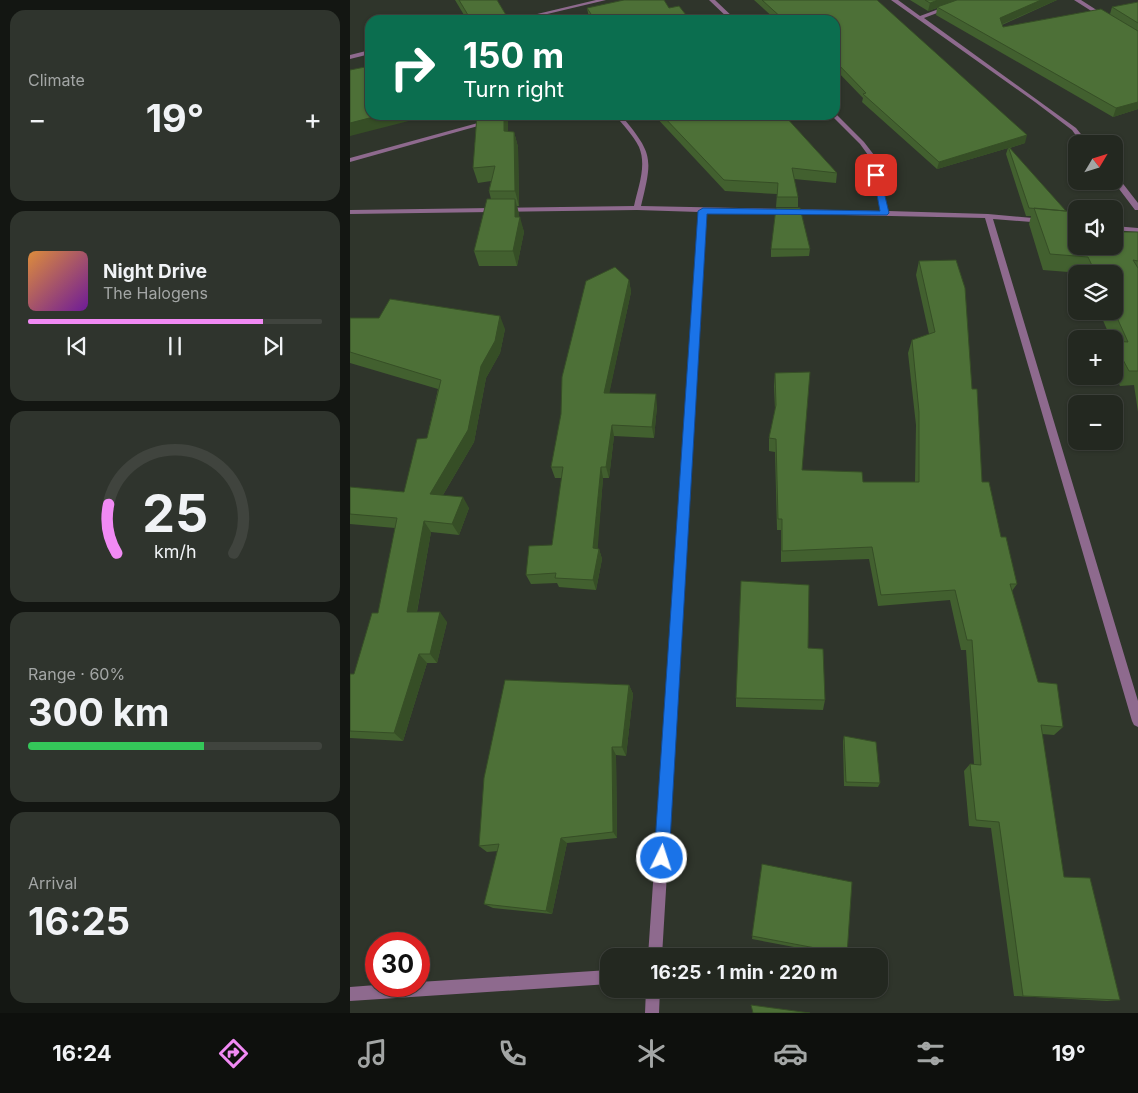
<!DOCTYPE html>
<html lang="en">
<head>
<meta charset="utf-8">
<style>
  :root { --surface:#232820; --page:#2f342d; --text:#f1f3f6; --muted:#a3a6a5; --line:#40443e; --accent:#f18af4 }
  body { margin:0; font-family:Inter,sans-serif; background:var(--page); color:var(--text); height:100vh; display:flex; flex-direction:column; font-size:19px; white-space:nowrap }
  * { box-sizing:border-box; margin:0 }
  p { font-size:16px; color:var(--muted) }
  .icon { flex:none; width:28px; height:28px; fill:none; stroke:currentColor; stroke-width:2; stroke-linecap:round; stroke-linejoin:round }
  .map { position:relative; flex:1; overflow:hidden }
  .details { display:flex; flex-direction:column; gap:10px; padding:10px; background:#131612; width:350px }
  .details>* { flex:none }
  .guide { position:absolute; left:15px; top:15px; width:475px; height:105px; border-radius:15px; box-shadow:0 1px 4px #0004,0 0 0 1px var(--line); background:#0b6e4f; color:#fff; overflow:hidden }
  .needle { width:32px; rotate:52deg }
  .controls { position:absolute; left:718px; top:135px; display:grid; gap:10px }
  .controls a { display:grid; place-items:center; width:55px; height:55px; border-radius:10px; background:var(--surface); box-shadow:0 1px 4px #0004,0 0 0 1px var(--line); font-size:25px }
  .speed { position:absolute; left:15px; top:932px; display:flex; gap:10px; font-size:25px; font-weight:700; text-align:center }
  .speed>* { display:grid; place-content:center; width:65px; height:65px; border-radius:50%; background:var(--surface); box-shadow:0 1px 4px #0004,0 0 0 1px var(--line); line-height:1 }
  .speed .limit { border:8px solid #d22; background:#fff; color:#111 }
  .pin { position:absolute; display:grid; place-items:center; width:42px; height:42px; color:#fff; margin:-21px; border-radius:10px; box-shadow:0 2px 8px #0006 }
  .me { position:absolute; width:55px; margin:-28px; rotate:4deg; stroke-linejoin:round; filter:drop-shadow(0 0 4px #0008) }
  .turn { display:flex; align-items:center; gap:18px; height:105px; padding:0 15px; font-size:22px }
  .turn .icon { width:65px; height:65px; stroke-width:2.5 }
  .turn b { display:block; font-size:35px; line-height:42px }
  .big { font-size:38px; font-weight:700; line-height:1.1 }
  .details .tile { flex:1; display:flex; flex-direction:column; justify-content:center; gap:8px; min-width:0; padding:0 18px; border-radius:15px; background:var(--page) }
  .details .dial { align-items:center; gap:0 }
  .dial svg { height:130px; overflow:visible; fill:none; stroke:var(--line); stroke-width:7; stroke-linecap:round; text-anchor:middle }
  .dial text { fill:var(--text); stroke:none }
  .song { display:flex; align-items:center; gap:15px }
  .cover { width:60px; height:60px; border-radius:8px; background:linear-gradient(135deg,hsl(30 70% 55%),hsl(280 70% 35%)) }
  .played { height:5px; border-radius:2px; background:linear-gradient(90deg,var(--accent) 80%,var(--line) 80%) }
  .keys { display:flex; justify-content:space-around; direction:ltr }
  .heat { display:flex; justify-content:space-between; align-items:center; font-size:28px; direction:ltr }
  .charge { height:8px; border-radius:4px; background:linear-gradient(90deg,#34c759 60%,var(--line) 0) }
  .trip { position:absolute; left:250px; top:948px; width:288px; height:50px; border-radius:15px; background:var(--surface); box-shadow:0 1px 4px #0004,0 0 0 1px var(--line); font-weight:700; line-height:50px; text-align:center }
  .menu { display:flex; height:80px; justify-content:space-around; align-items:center; background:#0e100d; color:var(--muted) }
  .menu .icon { width:35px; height:35px }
  .menu .selected { color:var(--accent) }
  .menu b { font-size:22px; color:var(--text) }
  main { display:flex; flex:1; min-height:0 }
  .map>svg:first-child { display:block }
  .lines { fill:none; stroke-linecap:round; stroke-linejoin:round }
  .minor { fill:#8e6a8e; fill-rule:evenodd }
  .wall { fill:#42602f }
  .shaded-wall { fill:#364e26 }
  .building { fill:#4d7037; stroke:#364e26 }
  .route { fill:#1a73e8; stroke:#114b97 }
</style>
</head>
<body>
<main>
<section class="details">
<div class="tile"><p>Climate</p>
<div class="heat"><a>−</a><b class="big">19°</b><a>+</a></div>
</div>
<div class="tile">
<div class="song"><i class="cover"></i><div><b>Night Drive</b><p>The Halogens</p></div></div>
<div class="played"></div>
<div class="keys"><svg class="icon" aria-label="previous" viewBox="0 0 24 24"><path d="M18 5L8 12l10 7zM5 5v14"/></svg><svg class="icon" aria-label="pause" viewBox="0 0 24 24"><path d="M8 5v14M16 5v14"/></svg><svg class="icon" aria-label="next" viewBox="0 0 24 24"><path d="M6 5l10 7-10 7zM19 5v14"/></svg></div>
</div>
<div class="tile dial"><svg viewBox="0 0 100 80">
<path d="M14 69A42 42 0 1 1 86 69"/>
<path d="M14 69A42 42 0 0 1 9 39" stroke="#f18af4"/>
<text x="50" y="56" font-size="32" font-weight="700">25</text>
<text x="50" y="72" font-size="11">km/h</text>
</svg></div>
<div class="tile"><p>Range · 60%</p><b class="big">300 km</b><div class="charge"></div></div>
<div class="tile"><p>Arrival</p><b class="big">16:25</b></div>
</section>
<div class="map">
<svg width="788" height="1013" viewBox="0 0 788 1013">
  <rect width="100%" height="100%" fill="#2f352b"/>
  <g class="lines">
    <path class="minor" d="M246 0H256L172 20H162Z
      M359 0H365L386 20H380Z
      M541 0H548L570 16 613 0H621L574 18 726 128 739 144H732L722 130 685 102Z
      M724 0H731L759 18 754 19Z
      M20 50V54L0 59V55Z
      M485 113 514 142 524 155 538 211 638 214 694 219 698 221 694 223 643 219 788 701V727L784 725 782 721 635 218 357 212 312 956H298L349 212 287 210 0 214V210L284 206C288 187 297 166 289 147 283 135 273 125 265 115H271C303 154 303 157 291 206L531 211 518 155 510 144 481 115H485Z
      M157 115H167L0 162V158Z
      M764 176H767L788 203V210H785L763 181Z
      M764 226 788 228V232L764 230Z
      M259 970V984L0 1001V987L26 985 69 986V982Z
      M296 989H310L309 1013H295Z"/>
  </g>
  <path class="wall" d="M105 0H147L159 20H117Z
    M404 0H527L675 143 660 148 726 246 788 232V412L784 385 770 386 764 374V339H761L749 311H764V274H732L731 273 693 270 679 224 681 216H676L656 154 658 148 587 169 512 102 513 98 485 69V20H426Z
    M560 0H707L652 25 653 27 760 14 762 7 788 2V109L763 117 586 15 587 8 578 11Z
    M237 8H319L340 20H240L239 18Z
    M127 115H157L158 119V132H164L168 147 169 206H167L169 214V217L174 232 167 266H129L124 251 141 199 139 191 141 181 128 183 123 168Z
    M304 115H434L487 173 486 183 444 179 448 197V207H426L427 194 375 191Z
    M421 249H460L459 256 421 257Z
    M569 261 622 389 632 482 667 584 662 591 688 682 713 727 704 735 692 734 714 877 770 1000 757 1001 664 996 641 828 619 826 614 771 620 764H624L616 650H611L600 600 528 606 519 559 431 562V530H427L425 452 419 451V438L425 410 424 386 425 373 452 470 513 482H565L566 425 558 353 562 340 579 334 566 275Z
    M279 280 281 292 259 393 307 406 304 438 264 436 259 478H253L247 549H249L252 559 246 590 209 587 207 583 181 584 176 575 202 545 212 478H205L201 467Z
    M0 318H29L155 329 150 353 136 378 124 442 93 495 119 508 109 535 81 532 67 612 97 622 87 663H77L53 741 0 738V674H4L28 613 45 528 0 524V487L54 492 77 438 88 389 0 363Z
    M458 648 475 700 473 710 386 707V698Z
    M279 685 283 694 276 756 266 755 267 838 217 843 202 914 143 908 134 904 148 851 137 852 129 846Z
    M494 736 530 783 528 787 494 786 493 741Z
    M412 864 497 954 494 956H492L402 939Z"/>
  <path class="shaded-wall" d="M588 0H608L578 11 580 3Z
    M691 0H707L648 26 650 18Z
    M788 102V109L763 117 766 108Z
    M31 115H82L0 136V123Z
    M154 115H157L158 119V146L154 131Z
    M164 132 168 147 169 206 165 191Z
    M677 135 675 143 659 148 658 146V148L587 169 589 162Z
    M165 199 169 214V220L170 217 174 232 167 266 163 251 165 217Z
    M279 280 281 292 257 404 254 393Z
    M150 316 155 329 150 353 136 378 124 442 87 505 80 494Z
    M306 394 307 406 304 438 302 427Z
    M262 425 264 436 259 478 256 467Z
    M251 467 253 478 247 558 243 548Z
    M113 497 119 508 109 535 102 524Z
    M74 521 81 532 65 622 57 612Z
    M249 549 252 559 246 590 243 580Z
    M90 612 97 622 87 663 80 654Z
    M69 654 77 663 53 741 44 733Z
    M279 685 283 694 276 756 272 747Z
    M262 747 266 755 267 838 263 832Z
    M211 838 217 843 202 914 196 911Z"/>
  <path class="building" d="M109 0H147L159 20H121Z
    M274 0H314L319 8 329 6 340 20H245L237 8Z
    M412 0H527L677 135 589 162 513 94 516 93 485 61V20H434Z
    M575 0H588L580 3Z
    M607 0H691L650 18 653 27 751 9 788 31V102L766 108 587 7Z
    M788 2V23L762 7Z
    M20 66V115H31L0 123V70Z
    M127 115H154V131L164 132 165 191H139L145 166 123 168Z
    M312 115H434L487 173 442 168 448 197H427L428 183 374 180Z
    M658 146 716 211 679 208Z
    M137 199H165V217H170L163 251H124Z
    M426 208H450L460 249H421Z
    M684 208 726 212V246H764V232H788V261L783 260 788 268V371H779L764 343V341L778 342 764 311V274H746L738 257 700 254Z
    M606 260 615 288 622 389H627L632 482H639L651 537H656L667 584H660L688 682 707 684 713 727 691 725 714 877 740 878 770 1000 673 996 649 822 626 820 620 764 631 765 622 640H617L605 590 531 595 522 547 432 551V519H428L426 439 419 438 426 405 425 373 460 372 452 470 512 472 513 482H569V412L562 340 585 332 569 261Z
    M265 267 279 280 254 393 306 394 302 427 262 425 256 467H251L243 548 249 549 243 580 205 578 206 573 176 575 179 546 202 545 213 467H201L211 414 212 377 236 281Z
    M40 299 150 316 145 341 131 366 118 430 80 494 113 497 102 524 74 521 57 612H90L80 654H69L44 733 0 731V674H4L22 613H28L47 518 0 514V487L54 492 67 439 77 438 91 380 0 352V318H29Z
    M391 581 459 585 458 648 473 649 475 700 386 698Z
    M155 680 279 685 272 747H262L263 832 211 838 196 911 134 904 149 844 129 846 134 778Z
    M494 736 526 742 530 783 496 782Z
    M412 864 502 882 497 954 402 936Z
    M401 1005 460 1013H403Z"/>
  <path class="route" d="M523 173 530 175 539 213 537 215 357 214 319 858 317 864 312 866 306 864 304 858 348 211 353 208 530 211Z"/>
</svg>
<div class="controls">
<a><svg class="needle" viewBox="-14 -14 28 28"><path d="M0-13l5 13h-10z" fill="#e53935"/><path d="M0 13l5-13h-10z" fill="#a3a6a5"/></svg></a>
<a><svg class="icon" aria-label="sound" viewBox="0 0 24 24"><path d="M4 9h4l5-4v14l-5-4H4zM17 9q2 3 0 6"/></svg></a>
<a><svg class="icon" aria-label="layers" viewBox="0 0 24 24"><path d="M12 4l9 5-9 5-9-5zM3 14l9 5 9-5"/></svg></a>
<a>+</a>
<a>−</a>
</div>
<div class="speed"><div class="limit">30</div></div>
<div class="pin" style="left:526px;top:175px;background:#d93025"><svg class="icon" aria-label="arrive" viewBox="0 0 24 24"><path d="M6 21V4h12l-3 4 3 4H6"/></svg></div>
<svg class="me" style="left:312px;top:858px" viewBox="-20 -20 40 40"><circle r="17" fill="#1a73e8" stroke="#fff" stroke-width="3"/><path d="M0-11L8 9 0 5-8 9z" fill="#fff"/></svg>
<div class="trip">16:25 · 1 min · 220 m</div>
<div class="guide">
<div class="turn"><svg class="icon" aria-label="right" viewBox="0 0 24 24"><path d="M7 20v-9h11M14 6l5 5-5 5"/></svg><div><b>150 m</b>Turn right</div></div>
</div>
</div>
</main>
<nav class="menu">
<b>16:24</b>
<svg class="icon selected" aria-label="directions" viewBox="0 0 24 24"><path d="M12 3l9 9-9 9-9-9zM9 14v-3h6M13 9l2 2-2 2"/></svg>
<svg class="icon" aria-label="music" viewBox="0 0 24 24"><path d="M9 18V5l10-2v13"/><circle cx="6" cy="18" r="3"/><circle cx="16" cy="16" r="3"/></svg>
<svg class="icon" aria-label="phone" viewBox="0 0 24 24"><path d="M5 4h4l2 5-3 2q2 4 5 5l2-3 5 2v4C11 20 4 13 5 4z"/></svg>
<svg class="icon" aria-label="climate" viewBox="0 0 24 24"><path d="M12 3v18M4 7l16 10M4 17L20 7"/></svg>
<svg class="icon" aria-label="car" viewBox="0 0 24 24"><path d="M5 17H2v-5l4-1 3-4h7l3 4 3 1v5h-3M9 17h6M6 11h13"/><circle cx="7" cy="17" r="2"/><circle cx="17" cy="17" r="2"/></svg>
<svg class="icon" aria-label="filters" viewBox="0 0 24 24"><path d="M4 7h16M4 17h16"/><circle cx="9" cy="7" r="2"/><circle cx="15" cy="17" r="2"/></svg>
<b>19°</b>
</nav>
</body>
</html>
